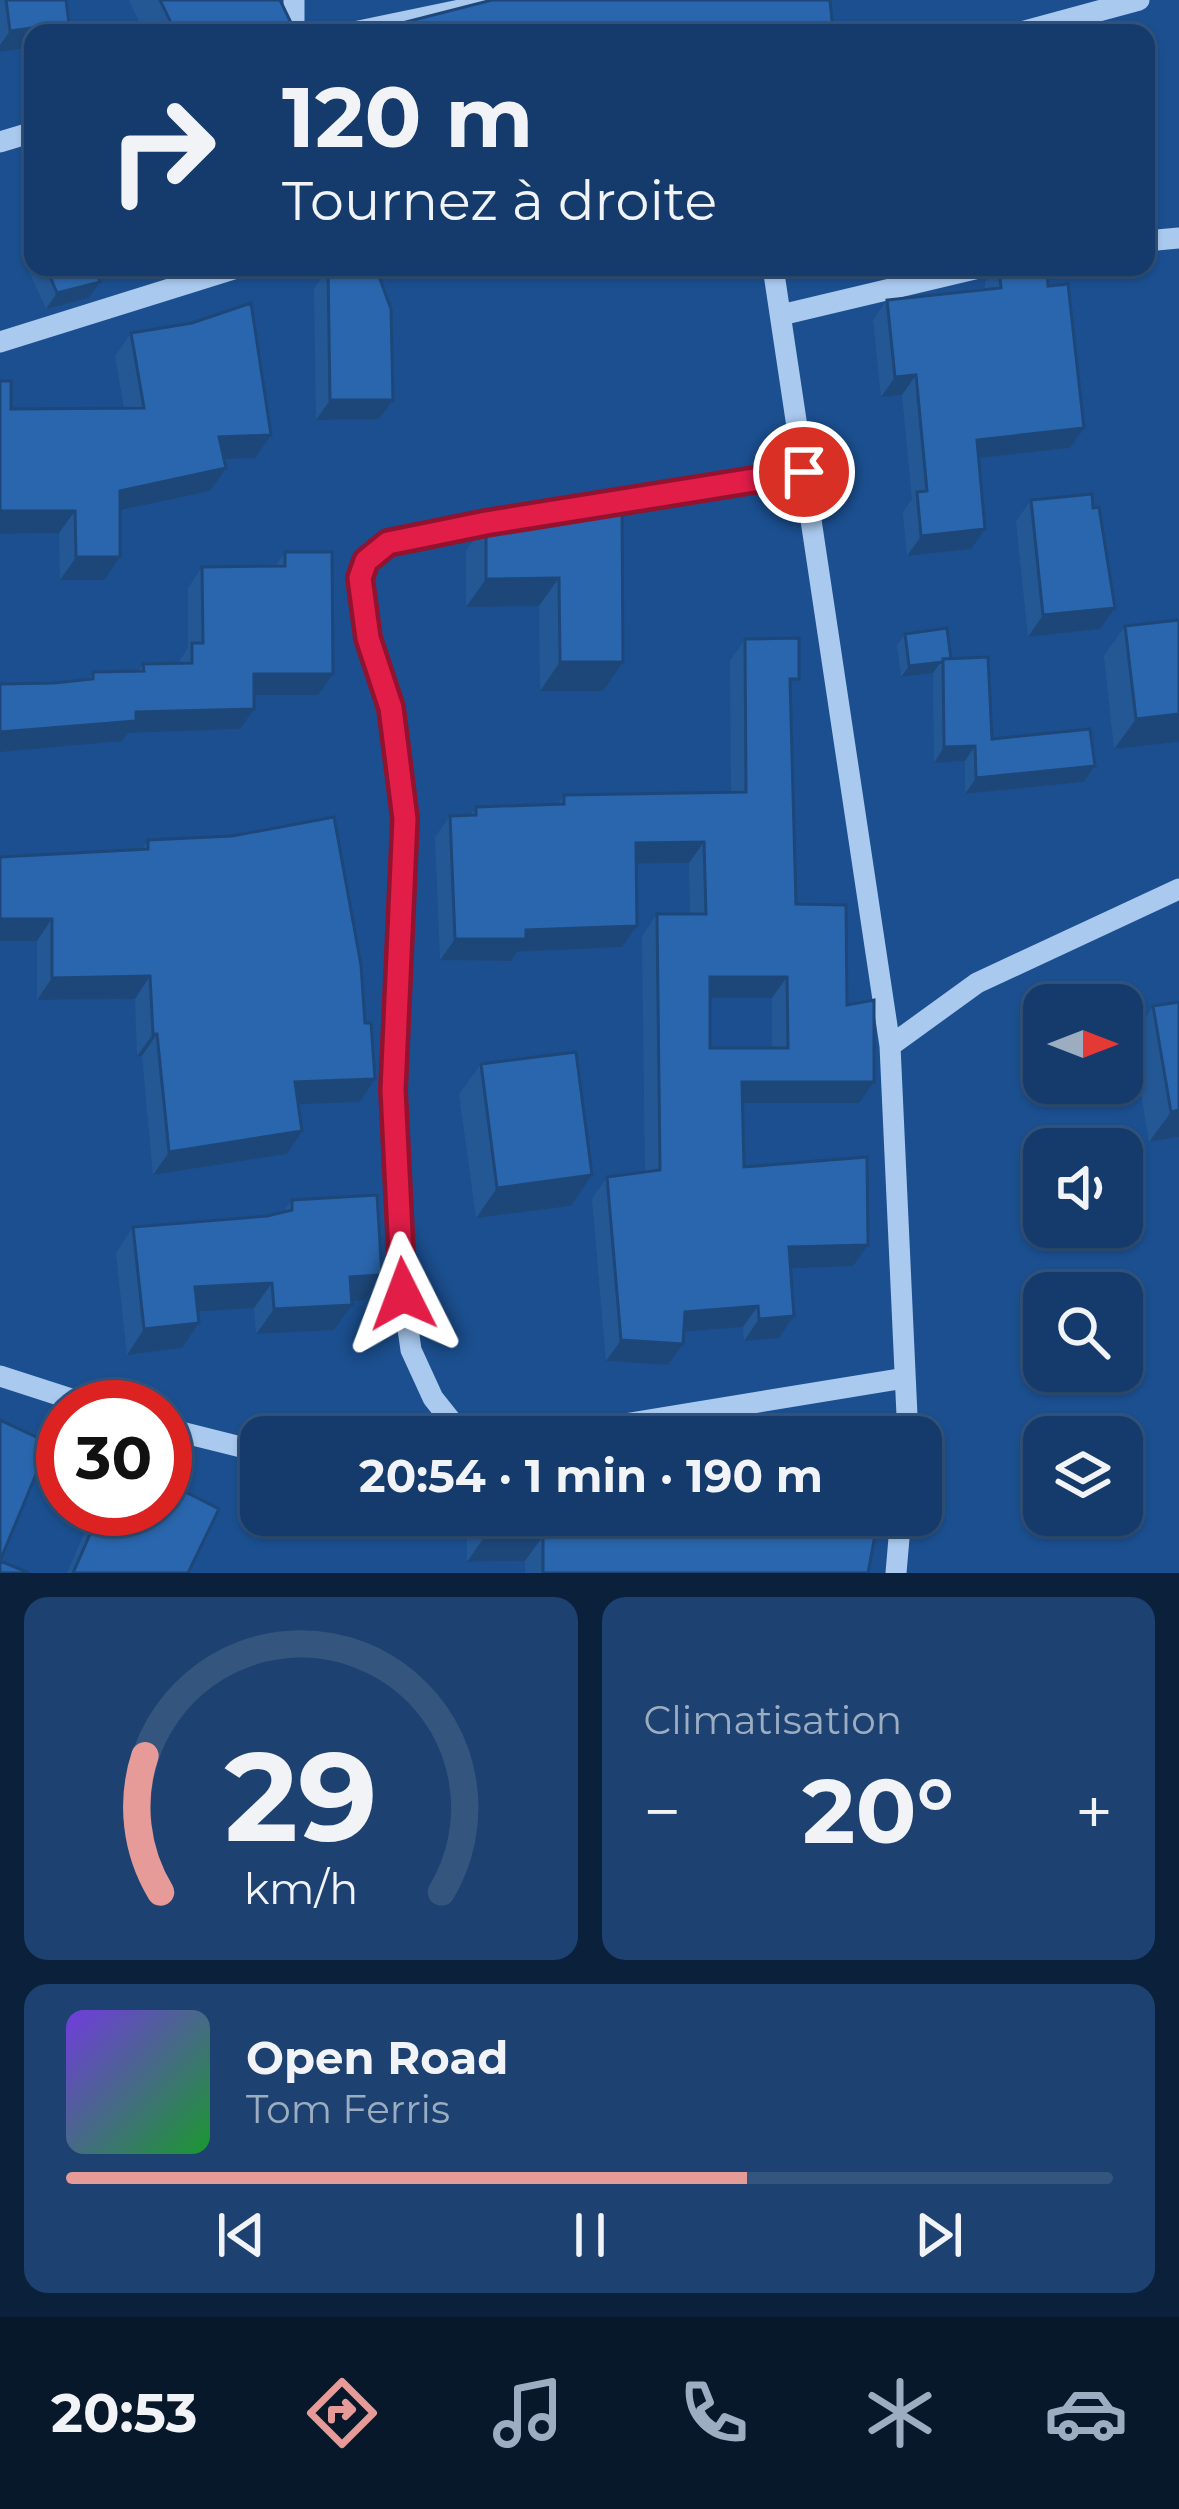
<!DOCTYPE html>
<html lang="fr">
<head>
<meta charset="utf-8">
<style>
  :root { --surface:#143b6b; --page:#1d4271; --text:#f1f3f6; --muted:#9dadc1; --line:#33557e; --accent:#e69b98 }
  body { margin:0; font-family:Montserrat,sans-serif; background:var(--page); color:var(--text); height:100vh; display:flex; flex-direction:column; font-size:45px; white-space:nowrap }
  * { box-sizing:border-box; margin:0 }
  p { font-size:39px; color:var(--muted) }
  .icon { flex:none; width:66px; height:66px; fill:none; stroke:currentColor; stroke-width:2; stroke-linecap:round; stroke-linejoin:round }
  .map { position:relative; height:1573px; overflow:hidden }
  .drawer { display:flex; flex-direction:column; gap:24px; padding:24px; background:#0b203b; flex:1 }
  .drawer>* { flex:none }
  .top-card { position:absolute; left:24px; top:24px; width:1131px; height:252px; border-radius:24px; box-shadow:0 3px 9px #0004,0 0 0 3px var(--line); background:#143b6b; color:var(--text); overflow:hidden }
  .needle { width:78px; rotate:90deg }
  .buttons { position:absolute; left:1023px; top:984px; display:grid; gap:24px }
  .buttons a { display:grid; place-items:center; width:120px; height:120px; border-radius:24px; background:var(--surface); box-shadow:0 3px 9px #0004,0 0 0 3px var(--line); font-size:60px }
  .speed { position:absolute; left:36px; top:1380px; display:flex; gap:24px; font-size:60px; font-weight:700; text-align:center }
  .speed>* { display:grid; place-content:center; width:156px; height:156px; border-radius:50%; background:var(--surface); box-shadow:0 3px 9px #0004,0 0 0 3px var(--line); line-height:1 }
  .speed .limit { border:18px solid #d22; background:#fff; color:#111 }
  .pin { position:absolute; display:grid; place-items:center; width:102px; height:102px; color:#fff; margin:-51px; border:6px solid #fff; border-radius:50%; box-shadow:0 3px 12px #0007 }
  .me { position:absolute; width:132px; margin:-66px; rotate:357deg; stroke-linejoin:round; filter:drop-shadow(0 0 9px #0008) }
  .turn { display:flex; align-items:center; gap:42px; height:252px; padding:0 60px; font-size:54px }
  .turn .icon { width:156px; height:156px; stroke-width:2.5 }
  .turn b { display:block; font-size:84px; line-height:102px }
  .big { font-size:90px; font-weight:700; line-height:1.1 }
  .drawer .card { flex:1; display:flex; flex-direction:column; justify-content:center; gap:18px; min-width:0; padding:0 42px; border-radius:24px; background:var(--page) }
  .drawer .dial { align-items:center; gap:0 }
  .dial svg { height:312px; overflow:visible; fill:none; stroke:var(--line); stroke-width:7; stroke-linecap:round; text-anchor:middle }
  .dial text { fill:var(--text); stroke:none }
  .song { display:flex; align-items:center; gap:36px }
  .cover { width:144px; height:144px; border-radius:18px; background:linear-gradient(135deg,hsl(260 70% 55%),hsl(130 70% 35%)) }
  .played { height:12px; border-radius:6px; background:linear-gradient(90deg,var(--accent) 65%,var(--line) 65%) }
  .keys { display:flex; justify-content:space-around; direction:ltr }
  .heat { display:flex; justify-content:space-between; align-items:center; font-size:66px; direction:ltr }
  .drawer .tiles { flex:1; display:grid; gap:24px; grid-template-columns:1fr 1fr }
  .card:last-child { grid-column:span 2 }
  .trip { position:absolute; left:240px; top:1416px; width:702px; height:120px; border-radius:24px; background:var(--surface); box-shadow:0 3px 9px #0004,0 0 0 3px var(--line); font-weight:700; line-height:120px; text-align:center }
  .dock { display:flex; height:192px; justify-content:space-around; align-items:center; background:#08182b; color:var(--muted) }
  .dock .icon { width:84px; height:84px }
  .dock .selected { color:var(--accent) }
  .dock b { font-size:54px; color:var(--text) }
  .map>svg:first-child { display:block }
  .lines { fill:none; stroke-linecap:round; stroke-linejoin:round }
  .minor { stroke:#a9c9ee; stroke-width:21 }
  .wall { fill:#245895; fill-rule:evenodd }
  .shaded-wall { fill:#1d4779 }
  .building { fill:#2a66ad; stroke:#1d4779; stroke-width:3; fill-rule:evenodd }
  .route-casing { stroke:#92132f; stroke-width:30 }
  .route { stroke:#e11d48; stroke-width:21 }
</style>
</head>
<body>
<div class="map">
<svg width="1179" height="1573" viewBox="0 0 1179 1573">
  <rect width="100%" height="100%" fill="#1b4f8f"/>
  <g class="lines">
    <path class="minor" d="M294 0V33
      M349 33 508 0
      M1017 33 1139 0
      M0 142 33 132
      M1146 241 1179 238
      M773 267 890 1046 908 1437
      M781 315 983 267
      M0 342 240 267
      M890 1046 977 983 1179 889
      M0 1376 96 1407
      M165 1428 261 1452
      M464 1437 433 1398 411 1350 403 1293 393 1090 405 819 391 708 367 637 360 578 366 561 389 543 486 523 804 472
      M545 1437 905 1378
      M896 1573 901 1515"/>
  </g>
  <path class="wall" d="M0 0H66L69 23 62 33H33V47L0 52Z
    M129 0H280L296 33H144Z
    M33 152V213L22 168Z
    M33 266 94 267 100 282 89 298 46 309 29 271Z
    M995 267H1047L1070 448 979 458 971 549 907 556 903 512 912 499 902 395 881 397 873 320 887 300 985 289V282Z
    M328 269 393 400 379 419 316 420 314 288Z
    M131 333 255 458 224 459 210 491 120 511 104 580H60L59 533 0 534V381L11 409 124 408 115 356Z
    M1031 500 1093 508 1100 629 1028 637 1016 521Z
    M559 507 603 691H540L539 606 466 607V551L486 522H548Z
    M285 552 318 695H254L240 729 128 733 122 741 54 683 88 680 93 672 138 671 143 664 178 663 188 648V588L202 567 275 566Z
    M1125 626 1179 742 1114 749 1104 656Z
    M905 634 951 659 992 739 1095 766 1084 782 965 794V761L934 763 933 673 901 677 897 645Z
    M745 639 790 692 796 904 847 1005 859 1103H743L744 1167 868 1245 853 1266 791 1268 794 1316 779 1338 744 1341 743 1327 683 1332 668 1365 606 1361 592 1199 607 1177 645 1172 642 936 657 914H690L689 863 637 864 622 947 517 952 511 961 440 960 435 837 450 816 470 815 476 807 558 804 564 795 731 793 730 661ZM710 998H772V1048H710Z
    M148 840 365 1023 375 1079 360 1102 298 1104 287 1154 153 1175 142 1056H137L135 999 37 1000V941H0L142 849Z
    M1179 1002V1137L1149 1142 1132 1037 1153 1006Z
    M481 1064 592 1175 571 1206 476 1218 459 1094Z
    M292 1200 364 1300 351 1301 352 1305 334 1330 256 1334 254 1308 198 1312 199 1323 182 1348 127 1355 116 1253 133 1227 267 1216 283 1212Z
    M95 1509H165L188 1573H67Z
    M467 1515H702L703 1531 868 1573H525V1561L467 1562Z"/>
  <path class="shaded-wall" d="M69 23 62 33H33V47L0 52V45L10 31Z
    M100 282 89 298 46 309 57 293Z
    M916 375 902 395 881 397 895 377Z
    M330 400H393L379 419 316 420Z
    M1084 428 1070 448 963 460 977 440Z
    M271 435 255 458 203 460 219 437Z
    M226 468 210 491 104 514 120 491Z
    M0 511H75L59 533 0 534Z
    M985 529 971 549 907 556 921 536Z
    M76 557H120L104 580H60Z
    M559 578 539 606 466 607 486 579Z
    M1115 608 1100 629 1028 637 1043 615Z
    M560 662H623L603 691H540Z
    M941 662 933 673 901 677 909 666Z
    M254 674H333L318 695H239Z
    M254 709 240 729 128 733 122 741 0 752V732L136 712Z
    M1179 714V742L1114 749 1136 719Z
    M975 746 965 761 934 763 944 747Z
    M1095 766 1084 782 965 794 976 778Z
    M704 842 689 863 621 864 636 843Z
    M0 919H52L37 941H0Z
    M637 926 622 947 517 952 511 961 440 960 455 939 526 930Z
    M150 976 135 999 37 1000 52 978Z
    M710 977H787L772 998H695Z
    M153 1034H157L142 1056H137Z
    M375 1079 360 1102 280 1105 295 1082Z
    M742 1082H874L859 1103H727Z
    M1179 1110V1137L1149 1142 1171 1112Z
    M302 1131 287 1154 153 1175 169 1152Z
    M592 1175 571 1206 476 1218 497 1188Z
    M868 1245 853 1266 774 1269 789 1247Z
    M382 1275 364 1300 332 1303 350 1277Z
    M272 1283 254 1308 178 1313 195 1287Z
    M352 1305 334 1330 256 1334 274 1309Z
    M758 1306 743 1327 670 1333 685 1312Z
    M794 1316 779 1338 744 1341 759 1319Z
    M199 1323 182 1348 127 1355 144 1329Z
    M621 1340 683 1344 668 1365 606 1361Z
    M485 1536H543L525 1561 467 1562Z"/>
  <path class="building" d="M6 0H66L69 23 10 31Z
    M160 0H280L296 33H239L236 25 220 33H176Z
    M492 0H830L833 31 794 33H392L390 26Z
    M46 267H94L100 282 57 293Z
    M999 267H1047L1048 286 1068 284 1084 428 977 440 985 529 921 536 917 492 927 491 916 375 895 377 887 300 1001 288Z
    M376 268 391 309 393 400H330L328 269Z
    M251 303 271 435 219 437 226 468 120 491V557H76L75 511H0V381H11V409L144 408 131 333 192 323Z
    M1092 494 1093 508 1099 507 1115 608 1043 615 1031 500Z
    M622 506 623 662H560L559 578 486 579V522H559V507Z
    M285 552H332L333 674H254V709L136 712V721L0 732V684L54 683 93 679V672L144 671 143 664 192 663V643H203L202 567 285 566Z
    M1179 620V714L1136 719 1125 626Z
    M947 628 951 659H943V662L909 666 905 634Z
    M799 638V679H790L796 904 846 905 847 1005 874 1000V1082H742L744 1167 867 1157 868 1245 789 1247 794 1316 759 1319 758 1306 685 1312 683 1344 621 1340 607 1177 660 1170 657 914H706L704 842 636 843 637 926 526 930V939H455L450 816 476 815V807L564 804V795L746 792 745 639ZM710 977H787L788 1048H710Z
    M988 657 992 739 1090 729 1095 766 976 778 975 746 944 747 943 659Z
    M334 817 361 965 365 1023H371L375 1079 295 1082 302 1131 169 1152 157 1034H153L150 976 52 978V919H0V857L148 849V840L232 836Z
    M1179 1002V1110L1171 1112 1153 1006Z
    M576 1052 592 1175 497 1188 481 1064Z
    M377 1195 382 1275 350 1277 352 1305 274 1309 272 1283 195 1287 199 1323 144 1329 133 1227 267 1216 292 1210V1200Z
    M0 1420 49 1443 0 1561Z
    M692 1420 694 1437H556V1428Z
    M166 1482 219 1509 188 1573H73L101 1509H165Z
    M485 1515H702L703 1531 813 1523 875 1535 868 1573H543V1536H485Z
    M0 1561 29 1573H0Z"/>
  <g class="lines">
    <g class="route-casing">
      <path id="route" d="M403 1294 393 1090 405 819 391 708 368 638 360 578 366 561 388 543 486 523 804 472"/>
    </g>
    <use href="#route" class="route"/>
  </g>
</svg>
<div class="buttons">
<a><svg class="needle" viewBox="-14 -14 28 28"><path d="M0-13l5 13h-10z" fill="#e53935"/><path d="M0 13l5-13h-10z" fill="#9dadc1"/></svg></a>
<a><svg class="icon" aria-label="sound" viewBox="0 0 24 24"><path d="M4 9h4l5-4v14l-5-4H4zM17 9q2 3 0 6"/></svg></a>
<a><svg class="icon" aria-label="search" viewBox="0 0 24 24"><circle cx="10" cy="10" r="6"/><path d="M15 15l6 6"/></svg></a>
<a><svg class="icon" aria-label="layers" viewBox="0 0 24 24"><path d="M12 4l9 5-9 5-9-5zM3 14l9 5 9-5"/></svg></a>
</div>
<div class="speed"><div class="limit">30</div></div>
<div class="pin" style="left:804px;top:472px;background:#d93025"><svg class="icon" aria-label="arrive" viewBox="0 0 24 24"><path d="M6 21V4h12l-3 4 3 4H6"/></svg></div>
<svg class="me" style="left:403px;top:1294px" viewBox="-20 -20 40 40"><path d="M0-17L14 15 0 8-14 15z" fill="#e11d48" stroke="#fff" stroke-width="4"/></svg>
<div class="trip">20:54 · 1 min · 190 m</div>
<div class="top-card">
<div class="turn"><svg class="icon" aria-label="right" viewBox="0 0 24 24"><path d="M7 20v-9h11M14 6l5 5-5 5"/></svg><div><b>120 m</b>Tournez à droite</div></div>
</div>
</div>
<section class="drawer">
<div class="tiles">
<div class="card dial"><svg viewBox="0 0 100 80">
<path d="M14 69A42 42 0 1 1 86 69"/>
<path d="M14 69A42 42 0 0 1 10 34" stroke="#e69b98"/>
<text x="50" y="56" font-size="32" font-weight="700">29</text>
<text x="50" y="72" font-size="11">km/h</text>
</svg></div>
<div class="card"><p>Climatisation</p>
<div class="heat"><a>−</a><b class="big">20°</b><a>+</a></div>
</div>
<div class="card">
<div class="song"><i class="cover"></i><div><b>Open Road</b><p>Tom Ferris</p></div></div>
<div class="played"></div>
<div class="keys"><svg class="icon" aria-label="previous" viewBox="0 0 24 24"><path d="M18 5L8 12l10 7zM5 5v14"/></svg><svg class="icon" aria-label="pause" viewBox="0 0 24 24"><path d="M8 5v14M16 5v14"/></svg><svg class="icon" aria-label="next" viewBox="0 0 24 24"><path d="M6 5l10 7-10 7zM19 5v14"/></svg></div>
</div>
</div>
</section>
<nav class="dock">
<b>20:53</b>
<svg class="icon selected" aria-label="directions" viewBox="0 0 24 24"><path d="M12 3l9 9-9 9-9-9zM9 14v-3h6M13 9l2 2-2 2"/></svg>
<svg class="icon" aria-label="music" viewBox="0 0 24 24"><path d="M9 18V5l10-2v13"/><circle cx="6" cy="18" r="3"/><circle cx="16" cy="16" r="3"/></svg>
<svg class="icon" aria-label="phone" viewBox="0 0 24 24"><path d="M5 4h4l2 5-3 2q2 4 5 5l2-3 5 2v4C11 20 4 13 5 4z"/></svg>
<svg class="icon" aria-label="climate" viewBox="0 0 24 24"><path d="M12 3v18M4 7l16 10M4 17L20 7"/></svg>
<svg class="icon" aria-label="car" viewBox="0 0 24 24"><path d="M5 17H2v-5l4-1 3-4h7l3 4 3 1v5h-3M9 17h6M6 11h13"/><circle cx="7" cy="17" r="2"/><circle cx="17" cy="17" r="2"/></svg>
</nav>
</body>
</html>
